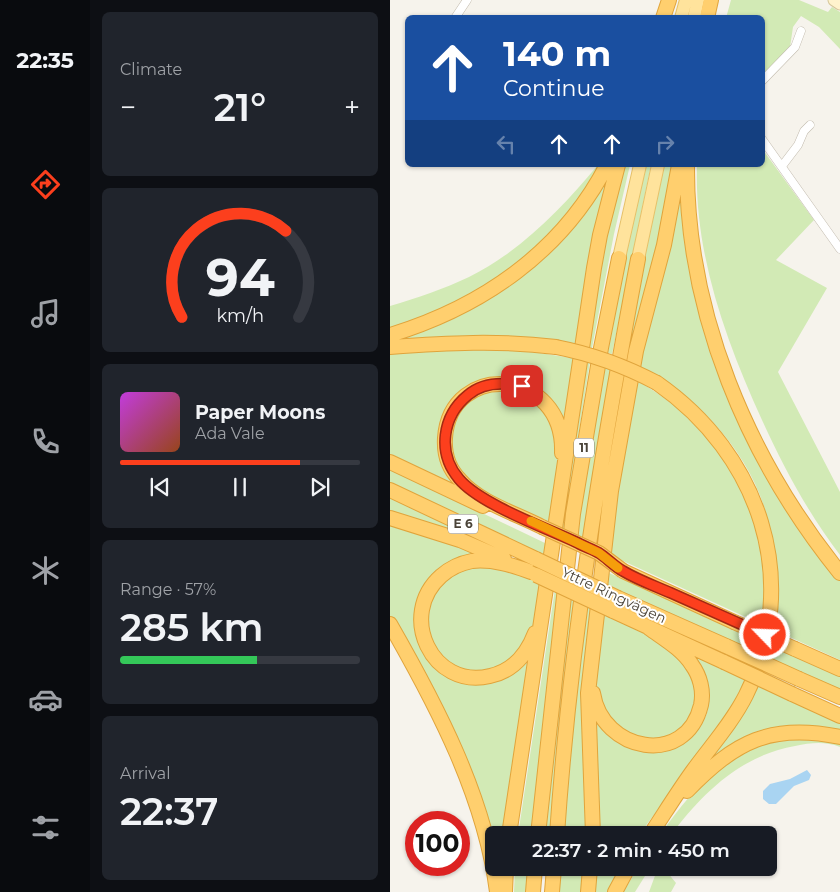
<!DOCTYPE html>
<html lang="en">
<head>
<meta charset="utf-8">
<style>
  :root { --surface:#171b24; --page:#20242c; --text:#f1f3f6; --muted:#9ea1a6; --line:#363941; --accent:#fc3f1d }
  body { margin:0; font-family:Montserrat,sans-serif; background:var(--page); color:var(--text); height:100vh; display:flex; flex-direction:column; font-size:19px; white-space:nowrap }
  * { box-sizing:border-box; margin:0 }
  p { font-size:16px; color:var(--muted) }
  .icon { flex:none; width:28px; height:28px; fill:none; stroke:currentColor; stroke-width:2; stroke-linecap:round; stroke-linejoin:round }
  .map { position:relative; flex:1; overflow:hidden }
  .sheet { display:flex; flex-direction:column; gap:12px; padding:12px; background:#0d0f14; width:300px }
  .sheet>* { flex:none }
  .guide { position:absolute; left:15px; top:15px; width:360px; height:152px; border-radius:8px; box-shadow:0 1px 4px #0004; background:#1a4fa0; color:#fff; overflow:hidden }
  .speed { position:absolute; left:15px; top:811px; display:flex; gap:10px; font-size:25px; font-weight:700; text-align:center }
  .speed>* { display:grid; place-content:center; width:65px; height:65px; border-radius:50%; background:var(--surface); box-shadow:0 1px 4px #0004; line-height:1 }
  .speed .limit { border:8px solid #d22; background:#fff; color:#111 }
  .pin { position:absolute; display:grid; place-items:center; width:42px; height:42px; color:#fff; margin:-21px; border-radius:10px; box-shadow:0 2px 8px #0006 }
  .me { position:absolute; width:55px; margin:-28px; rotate:294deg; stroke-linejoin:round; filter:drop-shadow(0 0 4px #0008) }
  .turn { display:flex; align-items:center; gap:18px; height:105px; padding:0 15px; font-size:22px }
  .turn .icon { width:65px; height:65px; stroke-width:2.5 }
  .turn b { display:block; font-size:35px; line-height:42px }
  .lanes { display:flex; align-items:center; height:48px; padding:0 15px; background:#0003; justify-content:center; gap:25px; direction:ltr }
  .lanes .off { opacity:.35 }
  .big { font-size:38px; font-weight:600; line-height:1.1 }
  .sheet .card { flex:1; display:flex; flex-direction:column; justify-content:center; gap:8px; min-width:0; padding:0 18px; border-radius:8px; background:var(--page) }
  .sheet .dial { align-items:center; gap:0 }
  .dial svg { height:130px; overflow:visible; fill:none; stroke:var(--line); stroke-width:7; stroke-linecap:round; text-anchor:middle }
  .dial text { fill:var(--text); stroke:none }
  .song { display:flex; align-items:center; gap:15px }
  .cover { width:60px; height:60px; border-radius:8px; background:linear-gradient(135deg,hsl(290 70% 55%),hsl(20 70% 35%)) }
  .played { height:5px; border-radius:2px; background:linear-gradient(90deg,var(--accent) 75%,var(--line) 75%) }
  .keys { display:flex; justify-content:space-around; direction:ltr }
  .heat { display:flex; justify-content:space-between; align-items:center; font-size:28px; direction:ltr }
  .charge { height:8px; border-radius:4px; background:linear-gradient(90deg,#34c759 57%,var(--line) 0) }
  .trip { position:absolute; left:95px; top:826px; width:292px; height:50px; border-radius:8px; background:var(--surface); box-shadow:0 1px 4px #0004; font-weight:600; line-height:50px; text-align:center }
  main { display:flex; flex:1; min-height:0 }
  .tab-bar { display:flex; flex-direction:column; width:90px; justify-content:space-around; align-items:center; background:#090b0e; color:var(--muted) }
  .tab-bar .icon { width:35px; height:35px }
  .tab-bar .active { color:var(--accent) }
  .tab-bar b { font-size:22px; color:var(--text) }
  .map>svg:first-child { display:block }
  .green { fill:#d2eab5 }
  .water { fill:#a9d4f2 }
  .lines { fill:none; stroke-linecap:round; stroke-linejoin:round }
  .street-casing { stroke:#c2bbae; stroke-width:9 }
  .secondary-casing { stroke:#d6c79b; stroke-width:13 }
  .primary-casing { stroke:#e6c16a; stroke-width:14 }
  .highway-casing { stroke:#e0a43c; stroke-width:16 }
  .street { stroke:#fff; stroke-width:8 }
  .secondary { stroke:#fff3cd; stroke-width:11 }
  .primary { stroke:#ffe39c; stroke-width:12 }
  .highway { stroke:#ffcf6e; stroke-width:14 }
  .highway-bridge-casing { stroke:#e0a43c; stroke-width:16; stroke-linecap:butt }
  .highway-bridge { stroke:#ffcf6e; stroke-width:14 }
  .route-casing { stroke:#a42913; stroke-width:12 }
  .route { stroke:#fc3f1d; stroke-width:9 }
  .slow { stroke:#f59e0b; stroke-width:9 }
  .labels { text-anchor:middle; stroke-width:4; stroke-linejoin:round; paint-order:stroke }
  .shield { fill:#fff; stroke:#817c74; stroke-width:1 }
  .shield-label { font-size:12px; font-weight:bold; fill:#4b4439 }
  .street-label { font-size:14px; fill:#4b4439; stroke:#fff }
</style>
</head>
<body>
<main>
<nav class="tab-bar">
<b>22:35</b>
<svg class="icon active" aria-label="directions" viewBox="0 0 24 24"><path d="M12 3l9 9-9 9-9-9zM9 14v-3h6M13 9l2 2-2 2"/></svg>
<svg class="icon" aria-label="music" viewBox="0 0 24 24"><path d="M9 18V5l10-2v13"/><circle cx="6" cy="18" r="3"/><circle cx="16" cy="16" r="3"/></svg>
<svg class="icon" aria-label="phone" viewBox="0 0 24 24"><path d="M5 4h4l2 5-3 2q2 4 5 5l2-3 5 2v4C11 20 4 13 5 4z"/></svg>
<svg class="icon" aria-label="climate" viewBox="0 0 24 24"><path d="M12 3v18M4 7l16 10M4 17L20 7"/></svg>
<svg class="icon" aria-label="car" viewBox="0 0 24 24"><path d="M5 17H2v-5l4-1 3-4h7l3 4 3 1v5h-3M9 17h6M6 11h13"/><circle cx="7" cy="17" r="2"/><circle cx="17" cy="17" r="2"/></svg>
<svg class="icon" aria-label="filters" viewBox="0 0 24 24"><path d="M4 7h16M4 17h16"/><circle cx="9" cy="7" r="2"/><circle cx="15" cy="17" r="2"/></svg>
</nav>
<section class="sheet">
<div class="card"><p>Climate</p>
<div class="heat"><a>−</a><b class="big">21°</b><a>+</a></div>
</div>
<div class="card dial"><svg viewBox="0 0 100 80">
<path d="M14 69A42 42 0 1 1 86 69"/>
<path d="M14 69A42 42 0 0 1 78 16" stroke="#fc3f1d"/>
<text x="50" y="56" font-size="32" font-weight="700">94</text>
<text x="50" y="72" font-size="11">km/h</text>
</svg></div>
<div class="card">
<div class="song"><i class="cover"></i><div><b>Paper Moons</b><p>Ada Vale</p></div></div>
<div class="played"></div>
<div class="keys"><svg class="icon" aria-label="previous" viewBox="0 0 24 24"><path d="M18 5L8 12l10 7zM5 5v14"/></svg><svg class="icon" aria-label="pause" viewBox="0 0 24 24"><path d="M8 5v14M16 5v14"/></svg><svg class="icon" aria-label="next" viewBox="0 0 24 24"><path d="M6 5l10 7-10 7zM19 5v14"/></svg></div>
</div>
<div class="card"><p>Range · 57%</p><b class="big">285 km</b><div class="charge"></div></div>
<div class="card"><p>Arrival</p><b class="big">22:37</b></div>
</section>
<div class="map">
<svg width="450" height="892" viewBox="0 0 450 892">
  <rect width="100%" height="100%" fill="#f6f3ec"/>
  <path class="green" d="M341 0H409L438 12 442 7 450 12V49L429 27 411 16 403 27 400 47 373 77 372 18H336Z
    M373 150 424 220 386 260 437 288 388 372 450 492V555C418 513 394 468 372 420 336 341 304 254 307 165H372Z
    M208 165H212L205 179 155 243 84 295 0 331V306C27 298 54 289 79 277 131 251 171 209 208 165Z
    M222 165 189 345C124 333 65 335 0 341L111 288Z
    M232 165H240L224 234 202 348 197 346 208 269Z
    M253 165H261L222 354 215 352Z
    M273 165H284L275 221 239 361 235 359Z
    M291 165 334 383 450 581V660L382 629C382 598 384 565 380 534 372 465 308 393 247 365Z
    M125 349 188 359 176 439 166 410 103 381 55 419 70 488 0 454V350Z
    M195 361 200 362 173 533 169 531Z
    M212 366 221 369 193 543 185 539Z
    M244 379C319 420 367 488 374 574 375 591 373 608 371 624L220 555 227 493Z
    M105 388 143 397 163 423 169 459 160 527 133 515 76 482 63 461 59 438 61 425 74 403Z
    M0 469 157 544 155 557 0 484Z
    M0 498 70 531 69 536 0 514Z
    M0 522 48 536 93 558 34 590 41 660 91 681 145 643 115 835H104V856L7 627 0 617Z
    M84 565 125 571 150 583 144 622 139 639 131 653 102 672 86 673 60 665 40 643 36 606 58 575Z
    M217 572 367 640 364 653 216 585Z
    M165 589 170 591 141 835H128Z
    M178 596 186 600 159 835H150Z
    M197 606 201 607 196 835H171Z
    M212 612 266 638 296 662 307 691 302 718 279 738 246 739 219 720 207 691 206 684Z
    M379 645 450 676V691L375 658Z
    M297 653 356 678C334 733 284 786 249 835H207L205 713 210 721 278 749C296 744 321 723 318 700 316 689 303 665 297 653Z
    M368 681 450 719V733L403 729 313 770C334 741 355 714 368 681Z
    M381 738 450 740V747C434 741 421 743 405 746 352 755 312 793 281 835H270C288 809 310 782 335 762 348 752 366 746 381 738Z
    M125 868H139L137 892H124Z
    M168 868H193L191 892H166Z
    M204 868H229L217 892H201Z
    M248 868H260L245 892H233Z
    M269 870 277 872 286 883 281 892H259L266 873Z"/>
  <path class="water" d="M417 770 421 775 419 780 404 786 386 804H379L373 799V791L380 784 400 779Z"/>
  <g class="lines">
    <g class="street-casing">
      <path id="street" d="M65 18 77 0
        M372 81 405 47 411 31
        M372 139 450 249
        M392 166 408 145 414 131 420 125"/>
    </g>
    <g class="secondary-casing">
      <path id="secondary" d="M444 0 450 4"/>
    </g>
    <g class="primary-casing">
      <path id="primary" d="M291 18 296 0
        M304 18 308 0
        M229 258 250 165
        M248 259 268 165"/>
    </g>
    <g class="highway-casing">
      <path id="highway" d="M273 18 279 0
        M317 18 321 0
        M297 165C296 313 358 459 450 573
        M0 335C92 307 172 252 217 165
        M0 347C56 343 110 340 166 347
        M0 462 93 506
        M0 490 146 559
        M0 518 70 540 114 559
        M152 527C125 513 90 503 70 480 59 469 54 454 55 438 60 360 175 368 172 453
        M233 571 344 622
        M141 572C122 565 103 559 82 561 71 563 60 568 51 576 7 615 42 690 100 676 123 671 137 654 145 633
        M228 598 336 646
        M223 611 334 662
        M0 624C47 706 95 797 107 892
        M405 649 450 669
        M409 679 450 697
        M203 693C212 752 296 768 311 705 314 691 310 676 302 665 292 649 274 639 259 628
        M402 694 450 716
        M297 791C346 741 380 723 450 737
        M119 835 204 268 210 235 228 165
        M148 835 183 514 211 348 229 258
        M167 835C180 641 212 449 248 259
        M203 835 198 693 221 491 246 351 274 245 289 165
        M260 835C274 814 287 793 302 772 320 747 342 723 356 695 413 580 369 454 267 383
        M115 892 116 868
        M143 892 145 868
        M162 892 164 868
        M198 892 200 868
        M225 892 238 868"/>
    </g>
    <use href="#street" class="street"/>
    <use href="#secondary" class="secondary"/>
    <use href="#primary" class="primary"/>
    <use href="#highway" class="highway"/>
    <g class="highway-bridge-casing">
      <path id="highway-bridge" d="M166 347C202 354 235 366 267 383
        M152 527 209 553 233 571
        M146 559 228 598
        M146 575 223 611
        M344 622 405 649
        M336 646 409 679
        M334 662 402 694"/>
    </g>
    <use href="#highway-bridge" class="highway-bridge"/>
  </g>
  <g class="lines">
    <g class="route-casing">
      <path id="route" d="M132 386C113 382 93 382 78 395 52 416 47 453 69 479 90 504 156 528 188 543 195 547 202 549 209 553 217 558 224 566 233 571 248 580 265 586 281 593 312 607 343 621 375 635"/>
    </g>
    <use href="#route" class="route"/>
    <path class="slow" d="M141 521 209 553 228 568"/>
  </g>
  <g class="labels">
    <g class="shield">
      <rect x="184" y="438.5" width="20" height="19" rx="4"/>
      <rect x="58" y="514.5" width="30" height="19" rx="4"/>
    </g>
    <g class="shield-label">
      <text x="194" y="452">11</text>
      <text x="73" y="528">E 6</text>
    </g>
    <g class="street-label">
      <text transform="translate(224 595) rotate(25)" y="5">Yttre Ringvägen</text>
    </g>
  </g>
</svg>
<div class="speed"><div class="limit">100</div></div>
<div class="pin" style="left:132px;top:386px;background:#d93025"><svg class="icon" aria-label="arrive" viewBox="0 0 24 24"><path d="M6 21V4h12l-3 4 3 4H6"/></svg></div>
<svg class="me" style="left:375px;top:635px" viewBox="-20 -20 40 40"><circle r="17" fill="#fc3f1d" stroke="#fff" stroke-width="3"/><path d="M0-11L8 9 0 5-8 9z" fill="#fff"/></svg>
<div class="trip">22:37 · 2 min · 450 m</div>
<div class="guide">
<div class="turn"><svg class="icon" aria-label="ahead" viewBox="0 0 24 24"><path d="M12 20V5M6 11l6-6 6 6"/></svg><div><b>140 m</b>Continue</div></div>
<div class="lanes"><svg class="icon off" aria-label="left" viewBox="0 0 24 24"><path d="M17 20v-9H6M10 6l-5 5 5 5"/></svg><svg class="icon" aria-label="ahead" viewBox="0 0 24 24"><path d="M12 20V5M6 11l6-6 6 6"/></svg><svg class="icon" aria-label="ahead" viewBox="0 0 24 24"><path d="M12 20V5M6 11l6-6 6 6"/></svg><svg class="icon off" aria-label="right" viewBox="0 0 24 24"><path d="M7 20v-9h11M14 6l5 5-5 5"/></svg></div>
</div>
</div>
</main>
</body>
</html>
